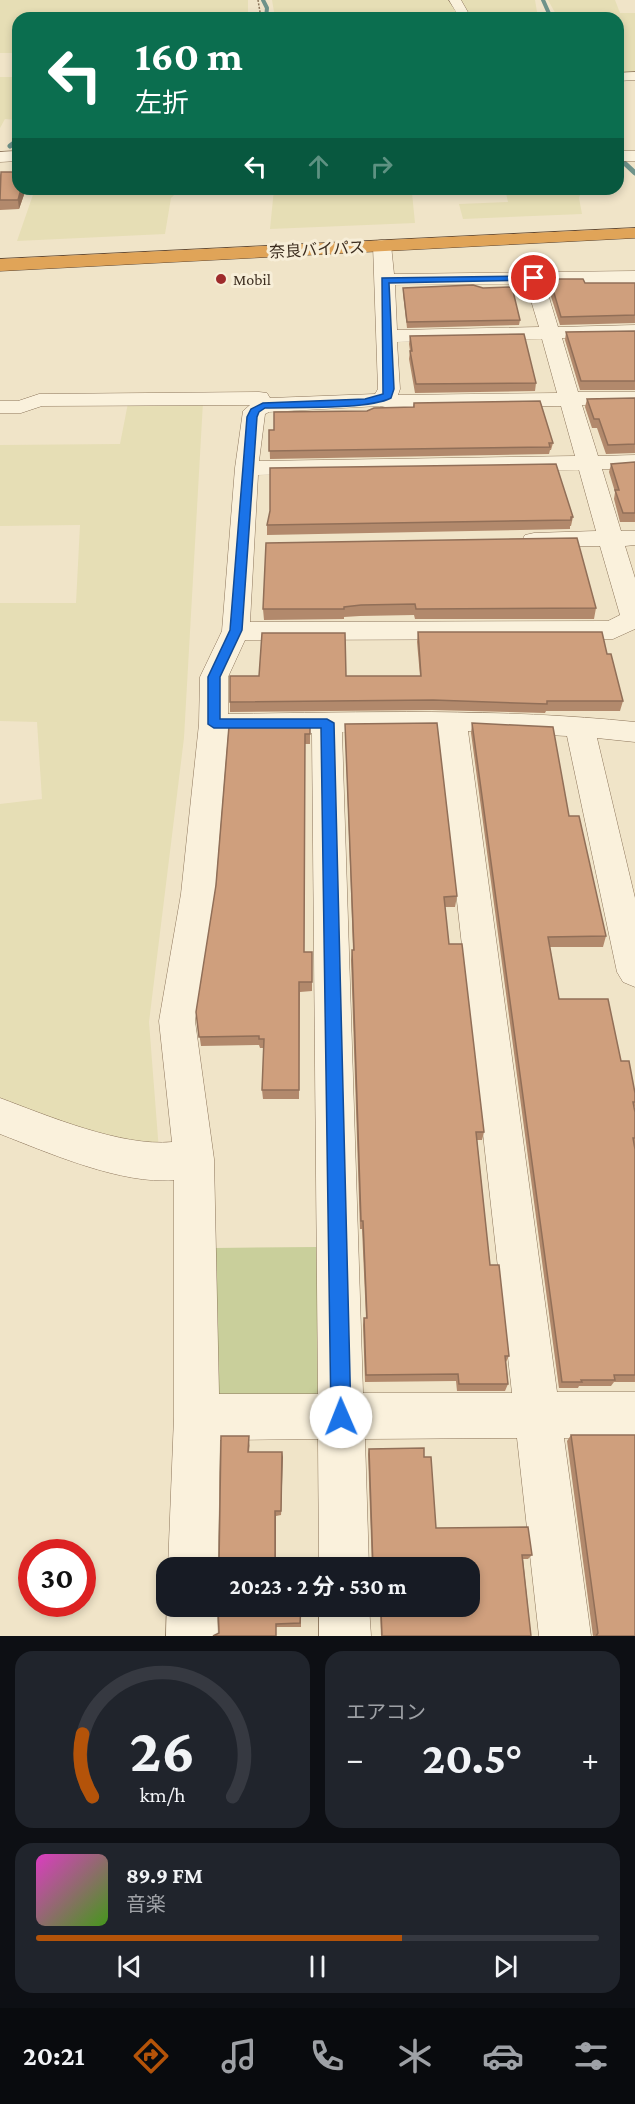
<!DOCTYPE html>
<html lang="ja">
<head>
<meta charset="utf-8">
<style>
  :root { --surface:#171b24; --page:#20242c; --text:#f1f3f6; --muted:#9ea1a6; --line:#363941; --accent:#b45309 }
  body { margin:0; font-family:"Crimson Pro","Noto Sans JP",serif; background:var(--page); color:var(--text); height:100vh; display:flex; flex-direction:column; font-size:22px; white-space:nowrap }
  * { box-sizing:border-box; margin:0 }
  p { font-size:20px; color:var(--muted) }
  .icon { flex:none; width:33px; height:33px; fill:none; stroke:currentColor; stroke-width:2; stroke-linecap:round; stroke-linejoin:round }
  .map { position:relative; height:1636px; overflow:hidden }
  .drawer { display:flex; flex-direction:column; gap:15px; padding:15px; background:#0d0f14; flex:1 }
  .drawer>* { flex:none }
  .top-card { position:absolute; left:12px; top:12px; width:612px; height:183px; border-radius:18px; box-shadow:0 3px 9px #0003; background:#0b6e4f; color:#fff; overflow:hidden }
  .speed { position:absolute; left:18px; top:1539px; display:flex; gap:12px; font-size:30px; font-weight:700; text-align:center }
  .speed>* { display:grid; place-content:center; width:78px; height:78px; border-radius:50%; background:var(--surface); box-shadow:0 3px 9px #0003; line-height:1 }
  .speed .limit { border:9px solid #d22; background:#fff; color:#111 }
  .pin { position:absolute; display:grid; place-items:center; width:51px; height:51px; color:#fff; margin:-26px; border:3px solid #fff; border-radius:50%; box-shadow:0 2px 6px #0007 }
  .me { position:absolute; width:66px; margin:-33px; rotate:359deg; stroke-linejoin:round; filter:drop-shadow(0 0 4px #0008) }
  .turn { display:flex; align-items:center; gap:21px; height:126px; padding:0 24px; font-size:27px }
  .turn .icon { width:78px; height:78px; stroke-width:2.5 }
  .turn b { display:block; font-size:42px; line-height:51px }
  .lanes { display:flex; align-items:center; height:57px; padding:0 24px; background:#0003; justify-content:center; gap:30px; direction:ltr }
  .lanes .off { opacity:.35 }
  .big { font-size:45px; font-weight:700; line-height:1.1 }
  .drawer .tile { flex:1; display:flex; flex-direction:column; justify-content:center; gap:9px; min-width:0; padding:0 21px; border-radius:18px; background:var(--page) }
  .drawer .dial { align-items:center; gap:0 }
  .dial svg { height:156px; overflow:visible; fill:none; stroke:var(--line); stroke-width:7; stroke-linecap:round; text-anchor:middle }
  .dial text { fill:var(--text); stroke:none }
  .song { display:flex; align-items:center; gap:18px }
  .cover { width:72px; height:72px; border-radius:9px; background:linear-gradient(135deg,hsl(310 70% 55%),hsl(100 70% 35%)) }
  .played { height:6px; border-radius:3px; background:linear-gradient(90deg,var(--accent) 65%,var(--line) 65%) }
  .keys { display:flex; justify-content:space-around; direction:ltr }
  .heat { display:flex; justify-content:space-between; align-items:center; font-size:33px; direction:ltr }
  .drawer .tiles { flex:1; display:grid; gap:15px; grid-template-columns:1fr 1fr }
  .tile:last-child { grid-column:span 2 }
  .trip { position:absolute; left:156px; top:1557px; width:324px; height:60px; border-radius:18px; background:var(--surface); box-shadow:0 3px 9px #0003; font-weight:700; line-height:60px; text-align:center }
  .dock { display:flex; height:96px; justify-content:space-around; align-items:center; background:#090b0e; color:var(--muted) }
  .dock .icon { width:42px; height:42px }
  .dock .active { color:var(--accent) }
  .dock b { font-size:27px; color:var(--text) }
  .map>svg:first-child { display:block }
  .farmland { fill:#e6deb5 }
  .green { fill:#c9cf9b }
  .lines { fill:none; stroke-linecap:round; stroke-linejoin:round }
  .stream-far1 { stroke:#6f938a; stroke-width:4 }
  .stream { stroke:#6f938a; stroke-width:5 }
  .street-casing { stroke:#8d765c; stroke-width:1 }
  .highway-casing { stroke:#5b4430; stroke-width:1 }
  .path { stroke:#8d765c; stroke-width:1.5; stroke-dasharray:2 1.5; stroke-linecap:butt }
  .street { fill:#faf1dc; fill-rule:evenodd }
  .highway { fill:#e0a458; fill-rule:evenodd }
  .wall { fill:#b2896c }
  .shaded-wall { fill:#916f58 }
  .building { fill:#cf9f7d; stroke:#916f58; stroke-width:1.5 }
  .route { fill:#1a73e8; stroke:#114b97; stroke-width:1.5 }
  .poi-dot { fill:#9e2a2b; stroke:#f7eed8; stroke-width:2 }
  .labels { text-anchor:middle; stroke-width:6; stroke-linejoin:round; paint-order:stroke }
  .far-street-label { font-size:16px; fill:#3d2e20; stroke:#f7eed8 }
  .far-poi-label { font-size:16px; fill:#3d2e20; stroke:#f7eed8; text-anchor:start }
</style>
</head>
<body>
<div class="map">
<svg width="635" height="1636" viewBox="0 0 635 1636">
  <rect width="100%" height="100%" fill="#f0e4c8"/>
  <path class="farmland" d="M0 0H248V18H18V53H0Z
    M272 0H535L538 18H275Z
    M548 0H615L620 13H635V73L618 74V18H558Z
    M0 77H18V120L5 119 0 128Z
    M35 189H180L171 198 165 234 17 241Z
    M274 189H434L435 193H412L415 223 270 229Z
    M505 189H582L579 198 582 214 463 219 459 204 508 202Z
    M203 402 184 738 149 1022 159 1151 0 1105V804L42 799 37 722 0 721V603H76L80 525 0 526V445L120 444 128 403Z"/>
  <path class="green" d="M317 1247 319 1391 306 1405 224 1403 211 1388 215 1248Z"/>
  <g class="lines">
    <path class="stream-far1" d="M263 0 267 8 266 18
      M543 0 551 18"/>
    <path class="stream" d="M10 146 18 140
      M618 157 635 173"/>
    <g class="street-casing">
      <path id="street" d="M449 0H461L469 14 467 17 453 18 452 15 456 12Z
        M635 72V80L618 81V73Z
        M18 151V161L0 162V152Z
        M618 151H635V161H618Z
        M382 240 388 241 391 245 394 274 635 271V283L545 284 558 327 635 325V337L562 338 578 392H635V404L582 405 598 456 635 455V469H602L621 531H635V545L625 546 635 578V629L613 639 245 640 228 677V714C364 712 500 708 635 722V742L597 738 635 898V987L623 982 617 972 567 736 468 731 557 1392H635V1438H564L591 1636H539L517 1438 365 1439 369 1568H319L318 1439 220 1440 218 1568H168L174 1417V1180C122 1185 49 1153 0 1134V1098C48 1116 122 1147 172 1142L159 1021 181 894 199 724 200 677 222 631 235 468 243 411 250 405 42 406 21 413H0V401H18L39 394 259 392 267 393 270 398 375 394 378 389 373 245 376 241ZM526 284 539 327 397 330 395 285ZM542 339 557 393 398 395 400 389 397 342ZM380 406 391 408 561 406 575 456 259 461 265 414 269 412ZM579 470 596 531 534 533 525 535 522 540 525 545 534 547 600 546 620 615 608 621 250 622 258 475ZM438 731 512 1393H363L342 732ZM312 733 318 1394H219L214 1159 195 1021 215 894 228 734Z
        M167 1606H217L218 1636H166Z
        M319 1606H369L371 1636H319Z"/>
    </g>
    <g class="highway-casing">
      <path id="highway" d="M635 228V238L0 271V259Z"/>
    </g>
    <path class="path" d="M258 0 261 18"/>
    <use href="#street" class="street"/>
    <use href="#highway" class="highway"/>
  </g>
  <path class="wall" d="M0 174 18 189H26L19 209 0 210Z
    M550 279 585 283H635V323L560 325 548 287Z
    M403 288 520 320 519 325 407 328 403 293Z
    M635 331V390H580L565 340 566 332Z
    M410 336 536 383 535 391 415 393 409 359 410 351 409 344Z
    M635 398V453L606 454 597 428H592L585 407 587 399Z
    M414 403 553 443 551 450H550L549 454 270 459 269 430H274L367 411 413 407Z
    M635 462V522H620L614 499 615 492 609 472 611 464Z
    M573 517 571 526H570V529L267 535V525Z
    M266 543 596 608 594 619H415L414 615 360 616 344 617V619L264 620 263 609Z
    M418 632 607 654 623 701 620 711H546L545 713 432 710 230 712V702L346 676H420L417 642Z
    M472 723 569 816 606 936 603 947H550L559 999 621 1061 635 1093V1106L634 1108 635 1111V1382H614L611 1386H579L578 1388H559L471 733Z
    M345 724 457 896 455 907H445L449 944 484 1132 482 1140H477L490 1265 509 1356 506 1362 508 1384 505 1391H457L456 1381 365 1382 363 1325 364 1318H366L362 1229H360L351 960 352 950H353Z
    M310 725V744H305L304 952H312V991L300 992 299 1099H263L262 1090 264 1048H260L259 1045 201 1046 196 1012 216 885Z
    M571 1435 635 1636H593L567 1441Z
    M250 1442 249 1452H282L281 1515 276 1516V1568H212L219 1564Z
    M369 1449 424 1457 436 1528 532 1555 528 1559H523L531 1636H381L380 1613H373V1606H470V1568H372L368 1454Z
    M301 1606V1627H277L219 1633Z"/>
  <path class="shaded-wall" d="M21 189H26L19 209 18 200Z
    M282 1452 283 1457 281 1515V1511Z
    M275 1511 276 1516V1568H275Z"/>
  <path class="building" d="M1 172H18V189H21L18 200H0Z
    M550 279H583L585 283H635V315L561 317Z
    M473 285 483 288 512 287 520 320 407 322 403 288Z
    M635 331V381H581L566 332Z
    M524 334 536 383 416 384 410 351H412L410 336Z
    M635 398V444L608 445 599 419H594L587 399Z
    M540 401 553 443H549L550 447 269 451V430H274V412L367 411 374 408 414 407V403Z
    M635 462V513H623L615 490H619L611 464Z
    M556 464 573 517H571V520L267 525 270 511V468Z
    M577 538 596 608 416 609 415 604 361 605 344 607V609H263L266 543Z
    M418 632H602L607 654H611L623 701H547V704L433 700 230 702V676H259L262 633H345L346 676H421Z
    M437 723 457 896 444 897 449 944H462L484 1132H476L490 1265H499L509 1356H505L508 1384H459L458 1374 366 1375 364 1318H367L363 1221H361L352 950H354L345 724Z
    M472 723 553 727 569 816H579L606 936 548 937 559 999H608L621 1061H629L635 1093V1102H633L635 1112V1138H633L635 1149V1375H614L615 1380H581L582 1382H562Z
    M310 725V734H305L304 952H312V982H299V1090H262L264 1039H259V1036L199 1037 196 1012 216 885 229 726Z
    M571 1435H635V1636H596L598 1633Z
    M221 1436H249L248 1452H282L281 1511H275V1568H212V1566L219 1564Z
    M424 1448V1457H431L436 1528 528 1527 532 1555H522L531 1636H382L381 1610H374V1606H470V1568H373L369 1449Z
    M218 1606H301L300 1623 276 1624V1636H213L219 1633Z"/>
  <path class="route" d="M534 276 537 277V280L389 283 394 389 391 398C368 410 294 407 265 408L259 412 257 417 242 630 220 677V719H327L334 723 351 1417 348 1424 341 1427 334 1424 331 1417 321 728H214L208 724V677L230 630 247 417 251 409 263 403 365 399 383 394 382 278Z"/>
  <circle class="poi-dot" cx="221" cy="279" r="6"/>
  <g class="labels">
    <g class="far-street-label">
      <text transform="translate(317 249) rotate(-3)" y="6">奈良バイパス</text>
    </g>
    <g class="far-poi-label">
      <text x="233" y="285">Mobil</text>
    </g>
  </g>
</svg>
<div class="speed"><div class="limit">30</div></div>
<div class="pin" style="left:534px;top:278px;background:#d93025"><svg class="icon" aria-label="arrive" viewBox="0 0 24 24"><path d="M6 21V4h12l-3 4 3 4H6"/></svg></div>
<svg class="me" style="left:341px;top:1417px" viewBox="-20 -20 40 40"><circle r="19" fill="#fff"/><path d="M0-13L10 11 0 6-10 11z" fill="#1a73e8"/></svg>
<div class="trip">20:23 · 2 分 · 530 m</div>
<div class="top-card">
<div class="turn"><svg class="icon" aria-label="left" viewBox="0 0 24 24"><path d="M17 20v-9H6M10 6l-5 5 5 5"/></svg><div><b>160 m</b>左折</div></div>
<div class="lanes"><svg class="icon" aria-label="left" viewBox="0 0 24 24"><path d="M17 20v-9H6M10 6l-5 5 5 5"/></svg><svg class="icon off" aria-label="ahead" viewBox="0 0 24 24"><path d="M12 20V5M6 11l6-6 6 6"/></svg><svg class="icon off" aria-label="right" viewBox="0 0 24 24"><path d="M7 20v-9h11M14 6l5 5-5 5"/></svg></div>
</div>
</div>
<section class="drawer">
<div class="tiles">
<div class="tile dial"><svg viewBox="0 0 100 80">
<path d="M14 69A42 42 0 1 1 86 69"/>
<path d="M14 69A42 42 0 0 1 9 37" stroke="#b45309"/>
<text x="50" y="56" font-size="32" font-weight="700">26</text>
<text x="50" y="72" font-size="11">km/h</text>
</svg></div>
<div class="tile"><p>エアコン</p>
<div class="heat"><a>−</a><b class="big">20.5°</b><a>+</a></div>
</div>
<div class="tile">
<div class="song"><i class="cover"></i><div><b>89.9 FM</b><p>音楽</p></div></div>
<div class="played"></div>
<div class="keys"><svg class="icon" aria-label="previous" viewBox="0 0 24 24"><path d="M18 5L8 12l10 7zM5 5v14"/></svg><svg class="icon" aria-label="pause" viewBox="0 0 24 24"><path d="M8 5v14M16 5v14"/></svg><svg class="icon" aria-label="next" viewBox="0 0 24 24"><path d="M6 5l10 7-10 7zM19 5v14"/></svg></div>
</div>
</div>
</section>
<nav class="dock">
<b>20:21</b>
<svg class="icon active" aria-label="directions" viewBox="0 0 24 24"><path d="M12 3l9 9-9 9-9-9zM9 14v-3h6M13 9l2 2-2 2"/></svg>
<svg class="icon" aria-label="music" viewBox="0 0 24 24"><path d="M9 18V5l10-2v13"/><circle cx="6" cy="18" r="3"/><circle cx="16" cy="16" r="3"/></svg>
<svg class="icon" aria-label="phone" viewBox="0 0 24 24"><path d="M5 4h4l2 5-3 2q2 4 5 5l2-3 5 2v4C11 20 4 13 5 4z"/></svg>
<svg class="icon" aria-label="climate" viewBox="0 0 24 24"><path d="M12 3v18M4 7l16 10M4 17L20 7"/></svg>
<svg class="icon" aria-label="car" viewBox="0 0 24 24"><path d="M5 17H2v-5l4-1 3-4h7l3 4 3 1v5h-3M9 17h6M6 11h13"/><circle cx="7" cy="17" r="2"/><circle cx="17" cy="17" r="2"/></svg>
<svg class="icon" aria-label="filters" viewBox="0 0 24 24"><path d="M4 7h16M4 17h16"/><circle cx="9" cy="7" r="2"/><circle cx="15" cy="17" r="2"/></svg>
</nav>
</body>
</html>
